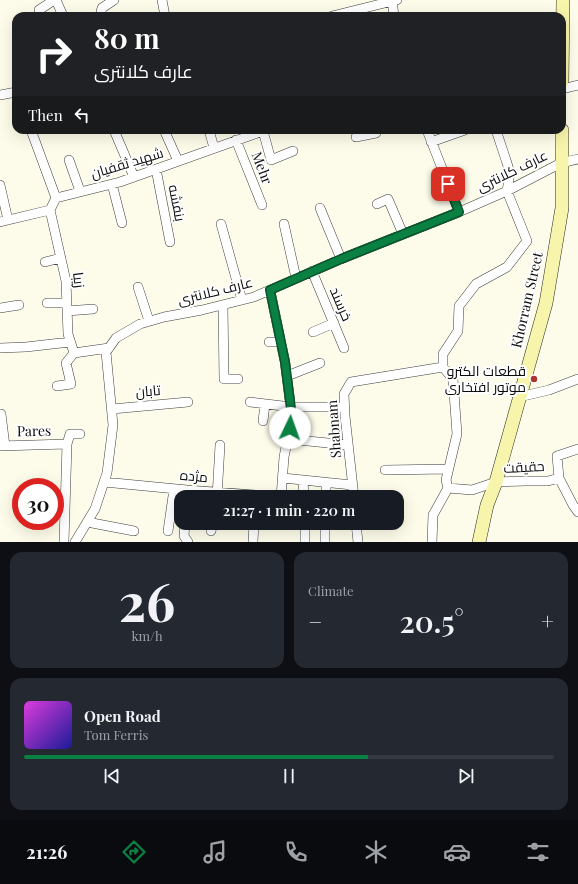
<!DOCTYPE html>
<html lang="en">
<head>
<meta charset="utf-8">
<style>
  :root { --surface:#171b24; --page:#242831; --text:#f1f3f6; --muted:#9ea1a6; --line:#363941; --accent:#0b8043 }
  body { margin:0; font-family:"Playfair Display",Cairo,serif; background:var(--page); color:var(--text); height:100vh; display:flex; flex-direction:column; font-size:15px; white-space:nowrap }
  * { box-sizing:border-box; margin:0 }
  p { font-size:13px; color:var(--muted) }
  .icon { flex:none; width:22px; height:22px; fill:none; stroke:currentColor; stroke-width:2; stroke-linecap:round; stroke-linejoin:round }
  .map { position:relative; height:542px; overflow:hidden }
  .drawer { display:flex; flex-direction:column; gap:10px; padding:10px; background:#0d0f14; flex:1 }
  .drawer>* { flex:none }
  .top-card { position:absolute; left:12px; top:12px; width:554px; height:122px; border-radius:12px; box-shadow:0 4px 16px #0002; background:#202124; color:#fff; overflow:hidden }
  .speed { position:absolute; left:12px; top:478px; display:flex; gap:8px; font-size:20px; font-weight:700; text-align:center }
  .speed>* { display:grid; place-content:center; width:52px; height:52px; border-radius:50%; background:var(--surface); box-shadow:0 4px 16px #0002; line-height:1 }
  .speed .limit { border:6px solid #d22; background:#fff; color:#111 }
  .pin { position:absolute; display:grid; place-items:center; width:34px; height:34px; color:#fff; margin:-17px; border-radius:8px; box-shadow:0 2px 6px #0006 }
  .me { position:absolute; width:44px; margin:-22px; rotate:3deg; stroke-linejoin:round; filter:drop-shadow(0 0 3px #0008) }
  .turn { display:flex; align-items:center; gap:14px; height:84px; padding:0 16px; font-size:18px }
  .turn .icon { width:52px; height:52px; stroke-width:2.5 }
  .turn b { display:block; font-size:28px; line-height:34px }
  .then { display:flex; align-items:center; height:38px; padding:0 16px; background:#0003; gap:8px; font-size:15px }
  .big { font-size:30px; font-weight:600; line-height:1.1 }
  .drawer .widget { flex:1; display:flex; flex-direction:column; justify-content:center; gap:6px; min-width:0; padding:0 14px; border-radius:12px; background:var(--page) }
  .drawer .dial { align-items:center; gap:0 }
  .dial b { font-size:52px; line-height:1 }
  .song { display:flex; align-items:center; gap:12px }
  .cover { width:48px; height:48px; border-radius:6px; background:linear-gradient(135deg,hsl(300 70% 55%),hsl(240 70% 35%)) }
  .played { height:4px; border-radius:2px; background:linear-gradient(90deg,var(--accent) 65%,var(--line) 65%) }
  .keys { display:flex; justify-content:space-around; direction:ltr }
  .heat { display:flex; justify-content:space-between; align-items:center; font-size:22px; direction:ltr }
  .drawer .tiles { flex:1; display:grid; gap:10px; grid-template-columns:1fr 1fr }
  .widget:last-child { grid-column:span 2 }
  .trip { position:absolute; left:174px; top:490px; width:230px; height:40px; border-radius:12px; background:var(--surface); box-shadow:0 4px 16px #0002; font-weight:600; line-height:40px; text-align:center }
  .dock { display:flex; height:64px; justify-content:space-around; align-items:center; background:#090b0e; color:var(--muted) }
  .dock .icon { width:28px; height:28px }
  .dock .selected { color:var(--accent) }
  .dock b { font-size:18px; color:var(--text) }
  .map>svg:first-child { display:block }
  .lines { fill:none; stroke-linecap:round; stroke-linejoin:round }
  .street-casing { stroke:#3d3d3d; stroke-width:10 }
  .secondary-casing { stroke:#2c2c2c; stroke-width:14 }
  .street { stroke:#fff; stroke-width:9 }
  .secondary { stroke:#f7f5ab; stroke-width:13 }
  .route-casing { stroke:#07532c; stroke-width:10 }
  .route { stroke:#0b8043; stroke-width:7 }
  .poi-dot { fill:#ab3631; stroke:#fff; stroke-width:1.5 }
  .labels { text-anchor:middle; stroke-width:4; stroke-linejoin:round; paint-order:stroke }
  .street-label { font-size:14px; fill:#0a0a0a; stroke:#fff }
  .poi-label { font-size:14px; fill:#0a0a0a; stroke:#fff; text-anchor:end }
</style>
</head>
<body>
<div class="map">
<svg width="578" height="542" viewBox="0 0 578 542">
  <rect width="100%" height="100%" fill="#fdfbe9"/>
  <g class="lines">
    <g class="street-casing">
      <path id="street" d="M56 0 63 16
        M162 0 165 16
        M392 0 394 16
        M39 10 54 0
        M100 16 102 8 114 0
        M332 16 397 0
        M562 89 578 85
        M0 95 16 92
        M31 130 56 198
        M114 130 134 177
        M209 130 214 148
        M427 130 459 212
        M496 130 506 160 510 173 507 191 527 241 507 267 476 284 459 306 458 331 443 354V367L453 379 457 434 446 480 448 488 472 490 496 482 526 481H548L559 478 557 456 578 449
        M263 131 271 160 293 151
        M165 132 178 161
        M356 137 376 133 375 130
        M236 140 262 205
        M431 142 465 130
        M69 160 80 191
        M156 169 170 242
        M112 184 122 223
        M0 185 8 220
        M377 204 388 199 403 234
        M320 208 341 259
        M50 210 66 281 68 334 74 353
        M0 222 8 220 50 210 56 198 120 182 266 130
        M221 224 242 300
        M284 224 296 278
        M45 262 61 258
        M312 271 344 348
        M138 287 149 321
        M47 303H67
        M223 305 224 379H238
        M0 308 19 305
        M67 311 93 309
        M313 332 334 323
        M269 342H281
        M0 348 26 347 70 342
        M287 376 320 363
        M57 386 71 384 66 363 74 353 109 348
        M519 397 549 390 578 379
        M250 402 291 407H345
        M112 409 188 402
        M1 414 5 446
        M263 421 265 404
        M288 439 348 445
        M67 444 70 434H80
        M0 446 67 444 64 542
        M385 470 448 469
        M283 478 352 485
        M559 478 573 505 578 512
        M303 480 304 497
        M104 482 187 490 281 497 284 457 292 417 285 362 270 290
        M217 497 220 445
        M326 497V482
        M354 497 345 416 344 394 351 382 443 367
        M87 522 134 531
        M185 523 184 536 188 542
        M305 523V542
        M356 523 358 542
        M168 531 174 489
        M211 531 213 523
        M75 542 95 509 107 473 113 425 106 352 116 338 140 324 164 317 202 310 254 297 341 259 459 212 507 191 561 163 578 159
        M253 542 254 523
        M325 542V523
        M432 542 433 515 448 488"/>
    </g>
    <g class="secondary-casing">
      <path id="secondary" d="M562 81 563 0
        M479 542 487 505 496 482 546 303 562 208V130"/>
    </g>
    <use href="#street" class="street"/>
    <use href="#secondary" class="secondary"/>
  </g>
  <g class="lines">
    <g class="route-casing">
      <path id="route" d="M290 428 292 417 285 362 270 290 341 259 459 212 448 184"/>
    </g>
    <use href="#route" class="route"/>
  </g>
  <circle class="poi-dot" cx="534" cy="379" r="4"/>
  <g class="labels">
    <g class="street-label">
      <text transform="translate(127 163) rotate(-17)" y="5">شهید ثقفیان</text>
      <text transform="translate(262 168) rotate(69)" y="5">Mehr</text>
      <text transform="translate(512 171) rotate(-26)" y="5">عارف کلانتری</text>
      <text transform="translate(177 203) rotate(79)" y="5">بنفشه</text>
      <text transform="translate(79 280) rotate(83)" y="5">زیبا</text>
      <text transform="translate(215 291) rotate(-14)" y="5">عارف کلانتری</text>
      <text transform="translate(527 300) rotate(-77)" y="5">Khorram Street</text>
      <text transform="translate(341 304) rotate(67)" y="5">خرسند</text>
      <text transform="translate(148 391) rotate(-5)" y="5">تابان</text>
      <text transform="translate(334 429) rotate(-94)" y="5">Shabnam</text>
      <text transform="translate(34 431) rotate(-1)" y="5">Pares</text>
      <text transform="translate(524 467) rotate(-3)" y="5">حقیقت</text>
      <text transform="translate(194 476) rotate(5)" y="5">مژده</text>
    </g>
    <g class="poi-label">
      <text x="526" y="376">قطعات الکترو<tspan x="526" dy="16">موتور افتخاری</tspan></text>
    </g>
  </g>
</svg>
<div class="speed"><div class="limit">30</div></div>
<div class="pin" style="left:448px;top:184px;background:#d93025"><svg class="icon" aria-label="arrive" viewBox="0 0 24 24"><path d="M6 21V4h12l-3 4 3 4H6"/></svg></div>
<svg class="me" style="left:290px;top:428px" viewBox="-20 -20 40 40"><circle r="19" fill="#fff"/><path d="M0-13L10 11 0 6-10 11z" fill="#0b8043"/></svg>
<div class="trip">21:27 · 1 min · 220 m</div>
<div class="top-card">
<div class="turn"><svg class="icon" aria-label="right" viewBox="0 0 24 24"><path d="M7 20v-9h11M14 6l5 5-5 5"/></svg><div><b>80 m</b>عارف کلانتری</div></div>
<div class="then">Then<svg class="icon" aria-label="left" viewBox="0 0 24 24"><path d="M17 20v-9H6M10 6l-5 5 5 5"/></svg></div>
</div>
</div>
<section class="drawer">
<div class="tiles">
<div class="widget dial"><b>26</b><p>km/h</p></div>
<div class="widget"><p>Climate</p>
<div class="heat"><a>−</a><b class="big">20.5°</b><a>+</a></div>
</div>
<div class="widget">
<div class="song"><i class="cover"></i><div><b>Open Road</b><p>Tom Ferris</p></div></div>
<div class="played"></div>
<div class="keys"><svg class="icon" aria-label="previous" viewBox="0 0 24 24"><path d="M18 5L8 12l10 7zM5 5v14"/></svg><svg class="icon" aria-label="pause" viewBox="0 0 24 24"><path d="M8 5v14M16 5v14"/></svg><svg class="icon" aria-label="next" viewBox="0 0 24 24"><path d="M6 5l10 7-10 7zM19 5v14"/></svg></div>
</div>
</div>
</section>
<nav class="dock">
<b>21:26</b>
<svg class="icon selected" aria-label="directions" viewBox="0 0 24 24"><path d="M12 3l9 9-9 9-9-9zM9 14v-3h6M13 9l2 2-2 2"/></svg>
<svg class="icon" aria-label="music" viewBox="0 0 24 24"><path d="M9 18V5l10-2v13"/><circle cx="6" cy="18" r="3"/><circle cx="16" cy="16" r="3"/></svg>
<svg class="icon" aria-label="phone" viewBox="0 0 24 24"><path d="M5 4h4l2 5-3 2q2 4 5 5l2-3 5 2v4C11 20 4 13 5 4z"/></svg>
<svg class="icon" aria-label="climate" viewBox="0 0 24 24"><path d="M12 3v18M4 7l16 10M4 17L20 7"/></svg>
<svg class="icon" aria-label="car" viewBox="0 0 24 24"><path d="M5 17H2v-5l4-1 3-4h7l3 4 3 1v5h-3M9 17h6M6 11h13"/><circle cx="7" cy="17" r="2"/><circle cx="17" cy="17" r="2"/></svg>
<svg class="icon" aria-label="filters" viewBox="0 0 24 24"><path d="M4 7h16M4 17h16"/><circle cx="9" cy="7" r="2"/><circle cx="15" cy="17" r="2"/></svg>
</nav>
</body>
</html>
